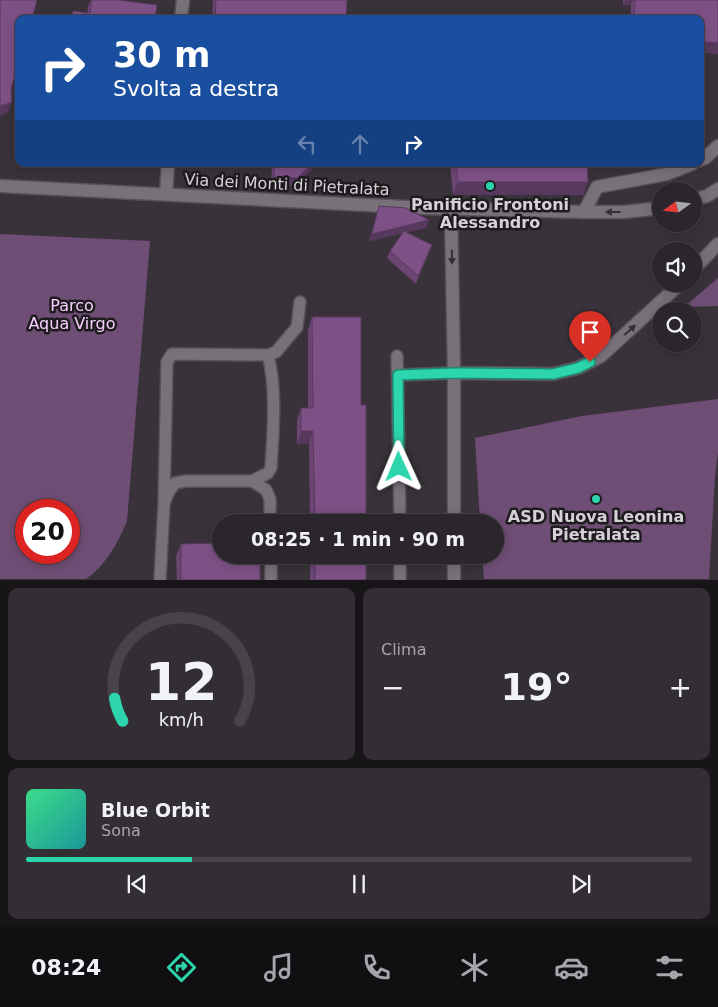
<!DOCTYPE html>
<html lang="it">
<head>
<meta charset="utf-8">
<style>
  :root { --surface:#2b262c; --page:#332e34; --text:#f1f3f6; --muted:#a6a5a9; --line:#474348; --accent:#2cd5ab }
  body { margin:0; font-family:"DejaVu Sans",sans-serif; background:var(--page); color:var(--text); height:100vh; display:flex; flex-direction:column; font-size:19px; white-space:nowrap }
  * { box-sizing:border-box; margin:0 }
  p { font-size:16px; color:var(--muted) }
  .icon { flex:none; width:28px; height:28px; fill:none; stroke:currentColor; stroke-width:2; stroke-linecap:round; stroke-linejoin:round }
  .map { position:relative; height:580px; overflow:hidden }
  .sheet { display:flex; flex-direction:column; gap:8px; padding:8px; background:#181518; flex:1 }
  .sheet>* { flex:none }
  .hud { position:absolute; left:15px; top:15px; width:689px; height:152px; border-radius:10px; box-shadow:0 2px 12px #0003,0 0 0 1px var(--line); background:#1a4fa0; color:#fff; overflow:hidden }
  .needle { width:32px; rotate:255deg }
  .controls { position:absolute; left:652px; top:182px; display:grid; gap:10px }
  .controls a { display:grid; place-items:center; width:50px; height:50px; border-radius:50%; background:var(--surface); box-shadow:0 2px 12px #0003,0 0 0 1px var(--line); font-size:25px }
  .speed { position:absolute; left:15px; top:499px; display:flex; gap:10px; font-size:25px; font-weight:700; text-align:center }
  .speed>* { display:grid; place-content:center; width:65px; height:65px; border-radius:50%; background:var(--surface); box-shadow:0 2px 12px #0003,0 0 0 1px var(--line); line-height:1 }
  .speed .limit { border:8px solid #d22; background:#fff; color:#111 }
  .pin { position:absolute; display:grid; place-items:center; width:42px; height:42px; color:#fff; margin:-51px -21px; border-radius:50% 50% 50% 0; rotate:-45deg; box-shadow:0 0 5px #0007 }
  .pin .icon { rotate:45deg }
  .me { position:absolute; width:55px; margin:-28px; rotate:359deg; stroke-linejoin:round; filter:drop-shadow(0 0 4px #0008) }
  .turn { display:flex; align-items:center; gap:18px; height:105px; padding:0 15px; font-size:22px }
  .turn .icon { width:65px; height:65px; stroke-width:2.5 }
  .turn b { display:block; font-size:35px; line-height:42px }
  .lanes { display:flex; align-items:center; height:48px; padding:0 15px; background:#0003; justify-content:center; gap:25px; direction:ltr }
  .lanes .off { opacity:.35 }
  .big { font-size:38px; font-weight:600; line-height:1.1 }
  .sheet .tile { flex:1; display:flex; flex-direction:column; justify-content:center; gap:8px; min-width:0; padding:0 18px; border-radius:10px; background:var(--page) }
  .sheet .dial { align-items:center; gap:0 }
  .dial svg { height:130px; overflow:visible; fill:none; stroke:var(--line); stroke-width:7; stroke-linecap:round; text-anchor:middle }
  .dial text { fill:var(--text); stroke:none }
  .song { display:flex; align-items:center; gap:15px }
  .cover { width:60px; height:60px; border-radius:8px; background:linear-gradient(135deg,hsl(150 70% 55%),hsl(180 70% 35%)) }
  .played { height:5px; border-radius:2px; background:linear-gradient(90deg,var(--accent) 25%,var(--line) 25%) }
  .keys { display:flex; justify-content:space-around; direction:ltr }
  .heat { display:flex; justify-content:space-between; align-items:center; font-size:28px; direction:ltr }
  .sheet .tiles { flex:1; display:grid; gap:8px; grid-template-columns:1fr 1fr }
  .tile:last-child { grid-column:span 2 }
  .trip { position:absolute; left:212px; top:514px; width:292px; height:50px; border-radius:25px; background:var(--surface); box-shadow:0 2px 12px #0003,0 0 0 1px var(--line); font-weight:600; line-height:50px; text-align:center }
  .menu { display:flex; height:80px; justify-content:space-around; align-items:center; background:#110f12; color:var(--muted) }
  .menu .icon { width:35px; height:35px }
  .menu .current { color:var(--accent) }
  .menu b { font-size:22px; color:var(--text) }
  .map>svg:first-child { display:block }
  .green { fill:#6f4e75; fill-rule:evenodd }
  .lines { fill:none; stroke-linecap:round; stroke-linejoin:round }
  .service-casing { stroke:#575058; stroke-width:14 }
  .minor-casing { stroke:#575058; stroke-width:15 }
  .tertiary-casing { stroke:#575058; stroke-width:15 }
  .service { stroke:#79717a; stroke-width:11 }
  .minor { stroke:#79717a; stroke-width:12 }
  .tertiary { stroke:#79717a; stroke-width:12 }
  .wall { fill:#6c4673 }
  .shaded-wall { fill:#58395e }
  .building { fill:#7e5186; stroke:#58395e }
  .oneway { fill:#353035 }
  .route-casing { stroke:#1d8a6f; stroke-width:12 }
  .route { stroke:#2cd5ab; stroke-width:9 }
  .poi-dot { fill:#2cd5ab; stroke:#1e1b1e; stroke-width:2 }
  .labels { text-anchor:middle; stroke-width:5; stroke-linejoin:round; paint-order:stroke }
  .street-label { font-size:16px; fill:#d6d1d7; stroke:#1e1b1e }
  .poi-label { font-size:16px; font-weight:bold; fill:#d6d1d7; stroke:#1e1b1e }
  .park-label { font-size:16px; fill:#f7cffe; stroke:#1e1b1e }
</style>
</head>
<body>
<div class="map">
<svg width="718" height="580" viewBox="0 0 718 580">
  <rect width="100%" height="100%" fill="#39323a"/>
  <path class="green" d="M0 234 150 241 127 521C118 543 106 565 86 579H0ZM26 510H69V552H26Z
    M718 278V306L684 307Z
    M718 399V453L715 476 709 579H484L482 555H496V522H480L475 438 582 416Z"/>
  <g class="lines">
    <g class="service-casing">
      <path id="service" d="M397 356 400 522
        M398 375 454 373
        M252 481 268 473 271 468C273 433 277 389 268 355
        M164 504 167 362 172 354 268 355 276 352 297 327 300 302
        M271 555V580
        M400 555V580
        M160 580 164 504 168 493 175 483 186 481H252L266 490 270 499V522"/>
    </g>
    <g class="minor-casing">
      <path id="minor" d="M181 19 183 0
        M700 160 705 158 718 146
        M166 194 168 164
        M584 212 597 187 667 174 692 164
        M454 373V522
        M454 580V555"/>
    </g>
    <g class="tertiary-casing">
      <path id="tertiary" d="M0 186 425 208 584 212H624L661 208
        M694 199 707 196 718 189
        M451 209 454 373 553 374 578 368 601 356 680 284
        M694 269 718 244"/>
    </g>
    <use href="#service" class="service"/>
    <use href="#minor" class="minor"/>
    <use href="#tertiary" class="tertiary"/>
  </g>
  <path class="wall" d="M91 0H119L155 19H70L73 11 87 13 88 7Z
    M213 0H347L346 19H212Z
    M623 0H718V54L701 52V38L700 19H630L631 5H623Z
    M272 164H315L314 167 294 186 271 184Z
    M450 164H587L588 182 583 195H453Z
    M379 206 426 228 406 232 432 245 416 284 387 258 390 251 403 233 369 241Z
    M312 317 361 405 366 522H310L309 444H297V421L301 408H308V330Z
    M181 544 260 580H177L176 556Z
    M310 555H366V580H310Z"/>
  <path class="shaded-wall" d="M625 0H633L631 5H623Z
    M700 27 705 28 701 38H700Z
    M704 42 718 43V54L701 52Z
    M12 102 8 112 0 116V105Z
    M46 164H82L81 166Z
    M312 164H315L314 167 294 186 271 184 274 176Z
    M458 182H588L583 195H453Z
    M429 220 426 228 369 241 372 234Z
    M301 431H313L309 444H297Z"/>
  <path class="building" d="M0 0H37L32 19H19V62L11 89 12 102 4 105H0Z
    M92 0H119L157 5 155 19H72L73 11 90 13Z
    M216 0H347L346 19H215Z
    M635 0H718V43L704 42 705 28 700 27V19H634Z
    M274 164H312L297 178 274 176Z
    M456 164H587L588 182H458Z
    M379 206 406 208 429 220 372 234Z
    M404 231 432 245 418 276 390 251Z
    M312 317H361V405H366V522H315L313 431H301V408H313Z
    M221 543V555H260V580H181V544Z
    M315 555H366V580H315Z"/>
  <defs><path id="oneway-solid" d="M-6-.8H1V-3.2L6.5 0L1 3.2V.8H-6Z" transform="scale(1.25)"/></defs>
  <g class="oneway">
    <use href="#oneway-solid" transform="translate(613 212) rotate(-180)"/>
    <use href="#oneway-solid" transform="translate(452 257) rotate(89)"/>
    <use href="#oneway-solid" transform="translate(630 330) rotate(-42)"/>
  </g>
  <g class="lines">
    <g class="route-casing">
      <path id="route" d="M399 467 398 375 454 373 553 374 578 368 590 362"/>
    </g>
    <use href="#route" class="route"/>
  </g>
  <g class="poi-dot">
    <circle cx="490" cy="186" r="5"/>
    <circle cx="596" cy="499" r="5"/>
  </g>
  <g class="labels">
    <g class="street-label">
      <text transform="translate(287 184) rotate(3)" y="6">Via dei Monti di Pietralata</text>
    </g>
    <g class="poi-label">
      <text x="490" y="210">Panificio Frontoni<tspan x="490" dy="18">Alessandro</tspan></text>
      <text x="596" y="522">ASD Nuova Leonina<tspan x="596" dy="18">Pietralata</tspan></text>
    </g>
    <g class="park-label">
      <text x="72" y="311">Parco<tspan x="72" dy="18">Aqua Virgo</tspan></text>
    </g>
  </g>
</svg>
<div class="controls">
<a><svg class="needle" viewBox="-14 -14 28 28"><path d="M0-13l5 13h-10z" fill="#e53935"/><path d="M0 13l5-13h-10z" fill="#a6a5a9"/></svg></a>
<a><svg class="icon" aria-label="sound" viewBox="0 0 24 24"><path d="M4 9h4l5-4v14l-5-4H4zM17 9q2 3 0 6"/></svg></a>
<a><svg class="icon" aria-label="search" viewBox="0 0 24 24"><circle cx="10" cy="10" r="6"/><path d="M15 15l6 6"/></svg></a>
</div>
<div class="speed"><div class="limit">20</div></div>
<div class="pin" style="left:590px;top:362px;background:#d93025"><svg class="icon" aria-label="arrive" viewBox="0 0 24 24"><path d="M6 21V4h12l-3 4 3 4H6"/></svg></div>
<svg class="me" style="left:399px;top:467px" viewBox="-20 -20 40 40"><path d="M0-17L14 15 0 8-14 15z" fill="#2cd5ab" stroke="#fff" stroke-width="4"/></svg>
<div class="trip">08:25 · 1 min · 90 m</div>
<div class="hud">
<div class="turn"><svg class="icon" aria-label="right" viewBox="0 0 24 24"><path d="M7 20v-9h11M14 6l5 5-5 5"/></svg><div><b>30 m</b>Svolta a destra</div></div>
<div class="lanes"><svg class="icon off" aria-label="left" viewBox="0 0 24 24"><path d="M17 20v-9H6M10 6l-5 5 5 5"/></svg><svg class="icon off" aria-label="ahead" viewBox="0 0 24 24"><path d="M12 20V5M6 11l6-6 6 6"/></svg><svg class="icon" aria-label="right" viewBox="0 0 24 24"><path d="M7 20v-9h11M14 6l5 5-5 5"/></svg></div>
</div>
</div>
<section class="sheet">
<div class="tiles">
<div class="tile dial"><svg viewBox="0 0 100 80">
<path d="M14 69A42 42 0 1 1 86 69"/>
<path d="M14 69A42 42 0 0 1 9 55" stroke="#2cd5ab"/>
<text x="50" y="56" font-size="32" font-weight="700">12</text>
<text x="50" y="72" font-size="11">km/h</text>
</svg></div>
<div class="tile"><p>Clima</p>
<div class="heat"><a>−</a><b class="big">19°</b><a>+</a></div>
</div>
<div class="tile">
<div class="song"><i class="cover"></i><div><b>Blue Orbit</b><p>Sona</p></div></div>
<div class="played"></div>
<div class="keys"><svg class="icon" aria-label="previous" viewBox="0 0 24 24"><path d="M18 5L8 12l10 7zM5 5v14"/></svg><svg class="icon" aria-label="pause" viewBox="0 0 24 24"><path d="M8 5v14M16 5v14"/></svg><svg class="icon" aria-label="next" viewBox="0 0 24 24"><path d="M6 5l10 7-10 7zM19 5v14"/></svg></div>
</div>
</div>
</section>
<nav class="menu">
<b>08:24</b>
<svg class="icon current" aria-label="directions" viewBox="0 0 24 24"><path d="M12 3l9 9-9 9-9-9zM9 14v-3h6M13 9l2 2-2 2"/></svg>
<svg class="icon" aria-label="music" viewBox="0 0 24 24"><path d="M9 18V5l10-2v13"/><circle cx="6" cy="18" r="3"/><circle cx="16" cy="16" r="3"/></svg>
<svg class="icon" aria-label="phone" viewBox="0 0 24 24"><path d="M5 4h4l2 5-3 2q2 4 5 5l2-3 5 2v4C11 20 4 13 5 4z"/></svg>
<svg class="icon" aria-label="climate" viewBox="0 0 24 24"><path d="M12 3v18M4 7l16 10M4 17L20 7"/></svg>
<svg class="icon" aria-label="car" viewBox="0 0 24 24"><path d="M5 17H2v-5l4-1 3-4h7l3 4 3 1v5h-3M9 17h6M6 11h13"/><circle cx="7" cy="17" r="2"/><circle cx="17" cy="17" r="2"/></svg>
<svg class="icon" aria-label="filters" viewBox="0 0 24 24"><path d="M4 7h16M4 17h16"/><circle cx="9" cy="7" r="2"/><circle cx="15" cy="17" r="2"/></svg>
</nav>
</body>
</html>
